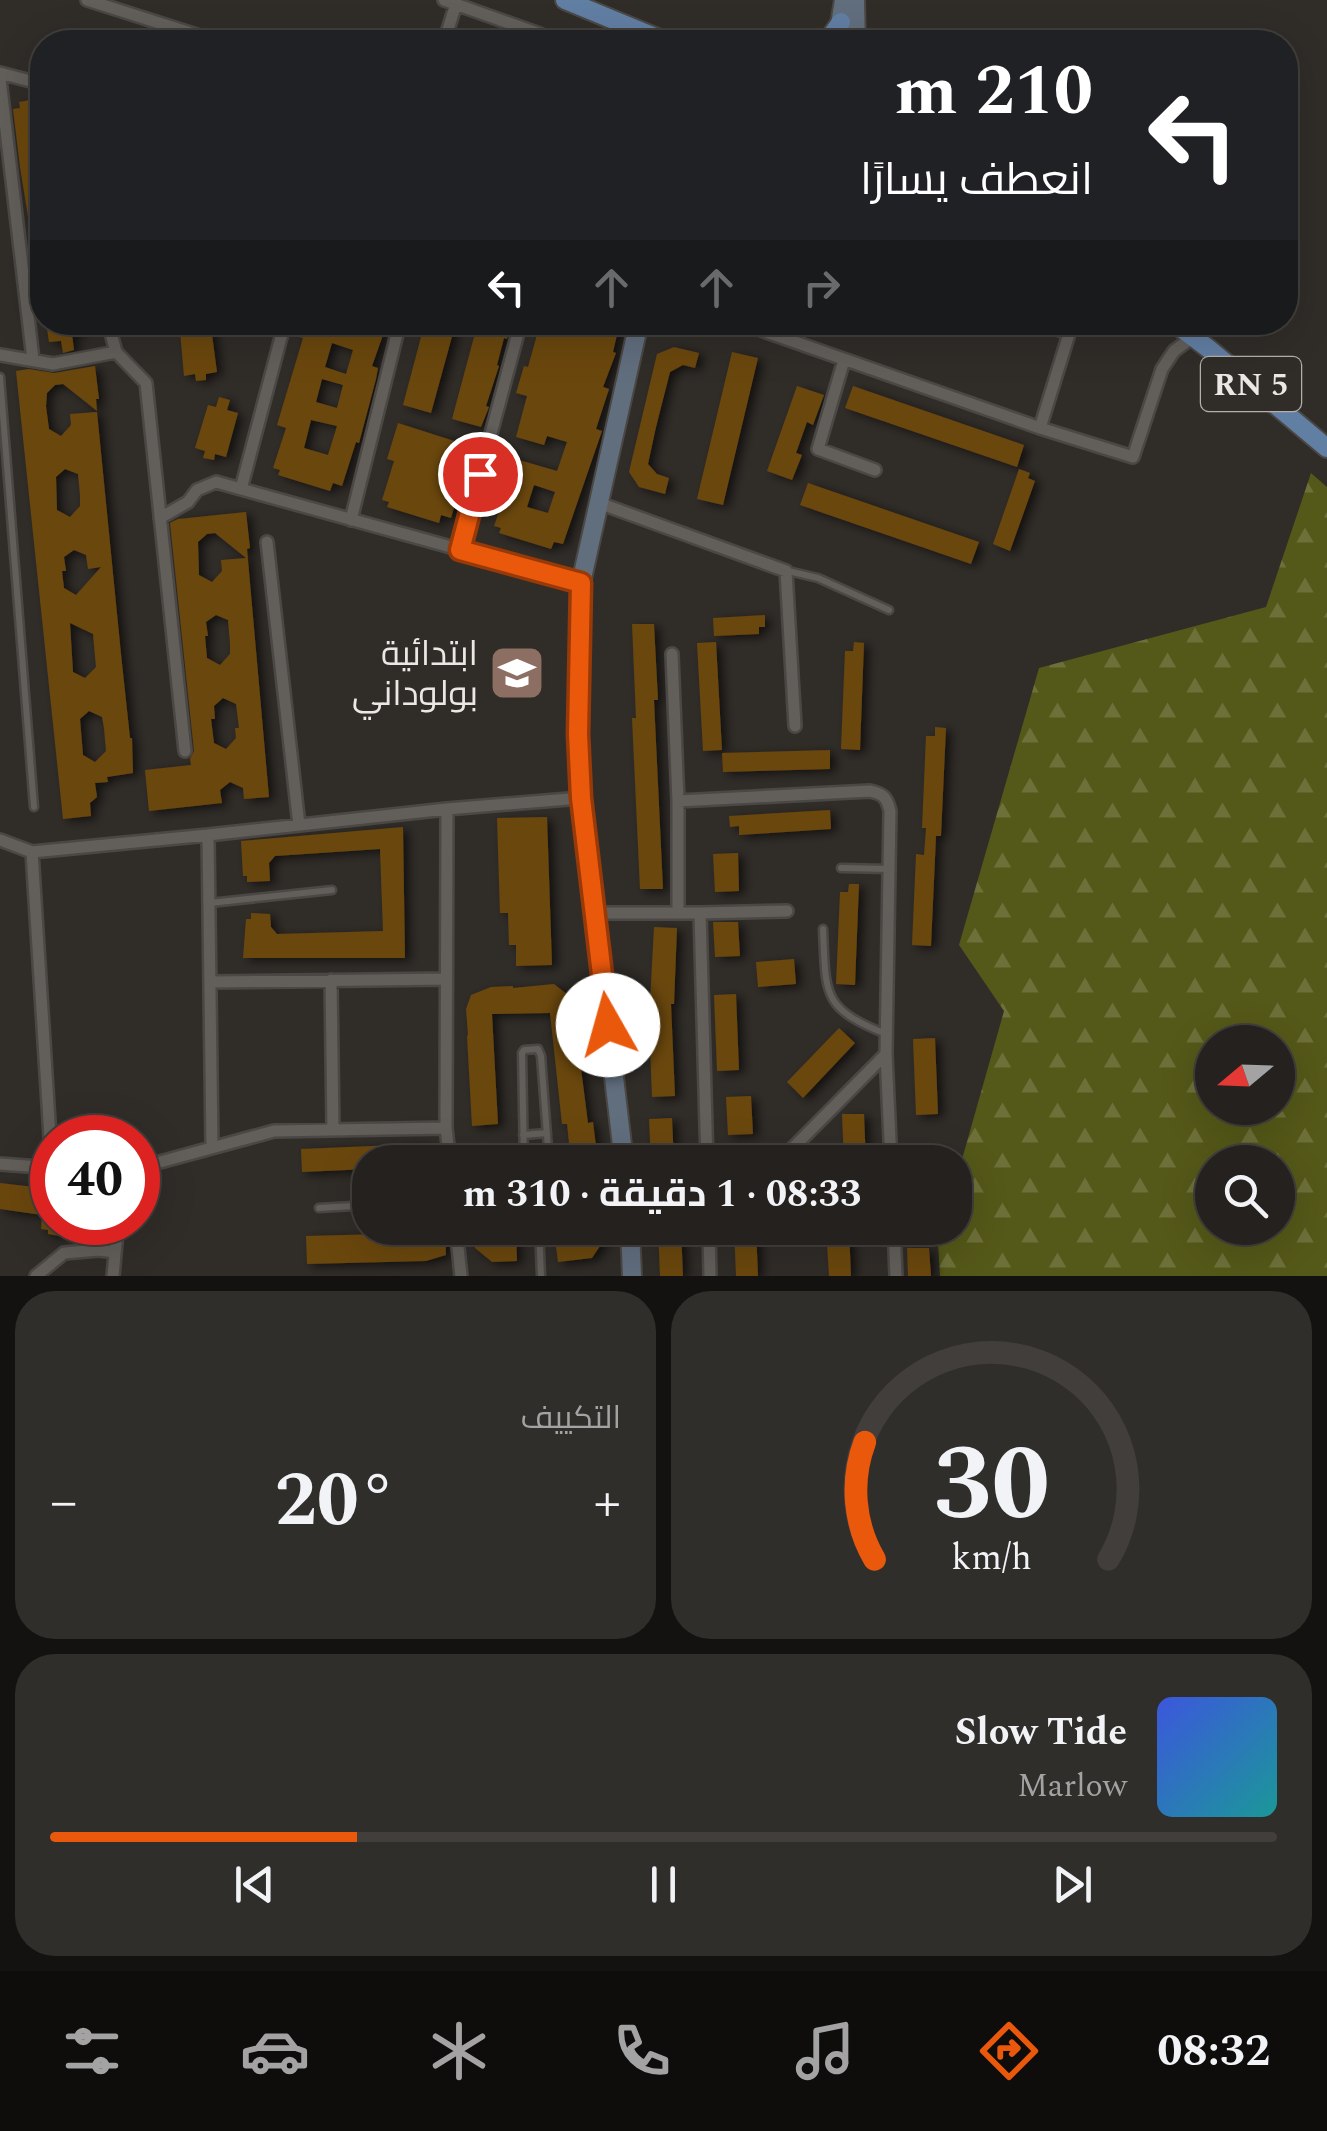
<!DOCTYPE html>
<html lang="ar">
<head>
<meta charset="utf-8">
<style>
  :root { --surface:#24211e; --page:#302e2b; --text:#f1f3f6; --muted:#a3a3a4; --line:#413e3c; --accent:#ea580c }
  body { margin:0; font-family:Spectral,Cairo,serif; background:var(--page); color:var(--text); direction:rtl; height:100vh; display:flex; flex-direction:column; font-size:38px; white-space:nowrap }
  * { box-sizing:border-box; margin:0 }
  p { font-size:32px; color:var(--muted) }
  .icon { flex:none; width:55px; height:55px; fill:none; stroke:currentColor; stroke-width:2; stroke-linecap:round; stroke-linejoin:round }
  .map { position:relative; height:1276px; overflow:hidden; direction:ltr }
  .drawer { display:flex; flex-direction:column; gap:15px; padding:15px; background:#141210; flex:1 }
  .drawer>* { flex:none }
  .guide { position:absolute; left:30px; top:30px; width:1268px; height:305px; border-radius:40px; box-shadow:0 10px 40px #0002,0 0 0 2px var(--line); direction:rtl; background:#202124; color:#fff; overflow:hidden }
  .needle { width:65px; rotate:251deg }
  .tools { position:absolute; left:1195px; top:1025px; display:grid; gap:20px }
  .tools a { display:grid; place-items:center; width:100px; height:100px; border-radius:50%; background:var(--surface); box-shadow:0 10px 40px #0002,0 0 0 2px var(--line); font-size:50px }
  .speed { position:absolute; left:30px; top:1115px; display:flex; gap:20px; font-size:50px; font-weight:700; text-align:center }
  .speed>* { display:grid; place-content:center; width:130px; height:130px; border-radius:50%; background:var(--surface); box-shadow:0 10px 40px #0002,0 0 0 2px var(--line); line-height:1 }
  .speed .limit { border:15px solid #d22; background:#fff; color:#111 }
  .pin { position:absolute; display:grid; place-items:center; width:85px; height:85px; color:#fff; margin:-42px; border:5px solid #fff; border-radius:50%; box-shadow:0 2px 10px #0007 }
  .me { position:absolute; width:110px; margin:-55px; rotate:353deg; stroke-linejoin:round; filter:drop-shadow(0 0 8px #0008) }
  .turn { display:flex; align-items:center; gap:35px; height:210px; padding:0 40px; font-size:45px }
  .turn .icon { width:130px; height:130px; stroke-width:2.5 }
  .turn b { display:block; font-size:70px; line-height:85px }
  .lanes { display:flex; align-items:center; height:95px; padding:0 40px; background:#0003; justify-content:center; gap:50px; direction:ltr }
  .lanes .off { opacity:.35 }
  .big { font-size:75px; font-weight:700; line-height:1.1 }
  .drawer .widget { flex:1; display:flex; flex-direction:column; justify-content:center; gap:15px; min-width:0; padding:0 35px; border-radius:40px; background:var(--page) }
  .drawer .dial { align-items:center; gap:0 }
  .dial svg { height:260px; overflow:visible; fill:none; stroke:var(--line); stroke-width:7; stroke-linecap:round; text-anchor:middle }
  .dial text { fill:var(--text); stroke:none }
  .song { display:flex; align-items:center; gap:30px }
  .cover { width:120px; height:120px; border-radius:15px; background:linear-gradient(135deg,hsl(230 70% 55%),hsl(180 70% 35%)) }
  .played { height:10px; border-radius:5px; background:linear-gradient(90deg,var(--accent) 25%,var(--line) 25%) }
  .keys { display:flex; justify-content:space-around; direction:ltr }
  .heat { display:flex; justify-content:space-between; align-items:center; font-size:55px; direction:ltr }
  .drawer .tiles { flex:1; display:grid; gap:15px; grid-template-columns:1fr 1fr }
  .widget:last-child { grid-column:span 2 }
  .trip { position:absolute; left:352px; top:1145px; width:620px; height:100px; border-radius:40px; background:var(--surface); box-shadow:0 10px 40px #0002,0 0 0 2px var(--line); font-weight:700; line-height:100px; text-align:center; direction:rtl }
  .tab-bar { display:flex; height:160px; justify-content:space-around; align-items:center; background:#0e0d0c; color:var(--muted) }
  .tab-bar .icon { width:70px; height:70px }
  .tab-bar .on { color:var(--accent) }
  .tab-bar b { font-size:45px; color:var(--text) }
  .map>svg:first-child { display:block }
  .forest { fill:url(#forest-firs); fill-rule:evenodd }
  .building { fill:#6b460f; fill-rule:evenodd; filter:url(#shadow) }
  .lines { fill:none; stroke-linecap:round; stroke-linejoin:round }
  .lane-casing { stroke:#4a4744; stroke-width:11 }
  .street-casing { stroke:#4a4744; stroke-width:16 }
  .secondary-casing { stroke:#4a4744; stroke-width:22 }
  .primary-casing { stroke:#4a4744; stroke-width:22 }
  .lane { stroke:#625e59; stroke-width:6 }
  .street { stroke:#625e59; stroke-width:11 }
  .secondary { stroke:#616e7e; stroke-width:18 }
  .primary { stroke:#617ea3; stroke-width:18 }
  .route-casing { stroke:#983908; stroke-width:25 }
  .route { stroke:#ea580c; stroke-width:18 }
  .labels { text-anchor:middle; stroke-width:10; stroke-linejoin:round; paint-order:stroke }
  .shield { fill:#302c28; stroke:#b2afac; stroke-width:2.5 }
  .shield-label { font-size:32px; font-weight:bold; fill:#eae7e5 }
  .poi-label { font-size:35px; fill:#eae7e5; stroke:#302c28; text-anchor:end }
</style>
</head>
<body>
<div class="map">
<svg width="1327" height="1276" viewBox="0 0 1327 1276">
  <defs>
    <pattern id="forest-firs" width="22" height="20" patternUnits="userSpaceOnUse" patternTransform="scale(2.5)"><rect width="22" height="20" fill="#545818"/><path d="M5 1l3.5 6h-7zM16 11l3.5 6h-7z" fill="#6d7039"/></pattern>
    <filter id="shadow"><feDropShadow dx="5.5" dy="3" stdDeviation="5" flood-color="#0009"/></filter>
  </defs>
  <rect width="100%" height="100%" fill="#302c28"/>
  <path class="forest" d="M1311 473 1327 487V1276H940L938 1243 943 1228H955V1184L1004 1011 959 945 1039 668 1266 607ZM1212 1042H1278V1108H1212ZM1212 1162H1278V1228H1212Z"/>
  <path class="building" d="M30 100 31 107 42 105V265L36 266 20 167 13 109 20 108 19 102Z
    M46 322H78L80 333 72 334 74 350 63 353 61 341 49 342Z
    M187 322H199L200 328 211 327 217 372 206 374V380L196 381 195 374 184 376 180 331 188 330Z
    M303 322H384L380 334 383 335 372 366 378 368 376 379 359 443 356 442 342 486 333 483 330 491 278 475 280 470 273 468 286 428 277 425 303 338 299 337ZM332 343 353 350 346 374 325 367ZM322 379 343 385 337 408 316 402ZM311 420 337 426 328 455 304 448Z
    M425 322H456L431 413 403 405Z
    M478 322H508L507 326 510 327 507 339 504 338 497 365 499 366 486 406 489 407 481 427 452 419Z
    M551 322H620L613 352 616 353 603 387 609 389 596 429 602 431 563 544 554 542 551 549 499 533 501 528 494 526 506 491 500 489 509 457 557 471 567 442 547 436 544 445 516 437 527 396 516 393 524 366 528 367 540 324 551 327ZM534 485 555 492 548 513 527 507Z
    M674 347 699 353 695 368 683 365 670 372 656 427 648 464 657 474 669 478 665 494 639 487 629 472 657 354Z
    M732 352 758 358 723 505 697 499Z
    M95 366 99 399H96L97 411 63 384 55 385 47 393 46 406 49 429 61 436 71 425 70 414 97 412 121 654 130 738H132L133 773 107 777 108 782 95 783 97 797 90 803 91 816 63 819 16 371 29 369 54 373ZM65 469 78 474 80 495V506L70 517 57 510 56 477ZM74 550 86 555 88 569 101 567 76 595 64 588 62 571H66L64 557ZM70 623 93 634 96 667 85 678 73 672ZM89 711 102 717 104 728 106 751 95 762 83 755 80 719Z
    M797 386 824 395 813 425 807 422 796 453 802 455 792 480 767 471Z
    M853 386 1024 445 1017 467 845 408Z
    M219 397 230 400 227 410 238 413 226 457 215 454 214 460 203 458 205 451 195 448 208 405 216 407Z
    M398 423 470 446 455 493 458 494 451 518 441 515 439 523 387 507 389 502 382 500 394 461 387 459Z
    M1019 469 1030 473 1028 478 1035 481 1010 551 993 544Z
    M808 483 979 542 971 564 800 505Z
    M246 512 250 548 247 549 269 797 244 799 243 788 230 782 220 790 222 803 149 811 145 770 191 765 190 759 194 751 170 523 178 519ZM215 533 246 558 221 560 222 571 212 582 199 575 198 542 207 534ZM216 615 228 620 230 643V654L220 665 207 658 205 636H208L206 622ZM223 698 236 704 239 728H235L236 738 226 749 214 743 211 719H215L214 706Z
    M765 615V627H759V634L714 636 713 618Z
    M632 624H654L658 700H654L663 889H640L632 718H636Z
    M716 642 722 750 703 751 697 643Z
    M854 642 864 643 860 750 841 749 845 651H853Z
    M935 727 946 728 941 836H936L931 946 912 945 916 854 924 855 926 828H922L926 736H935Z
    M830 750V769L723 772 722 753Z
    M830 810 831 829 739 835V826L730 827 729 816Z
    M547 817 552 965 516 966V945H509L508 913H500L497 818Z
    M403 827 405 958H243L246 919H251V913L270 914 271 927 277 934 383 931 380 849 275 856 269 863 270 881 247 882V876H243L241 841Z
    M738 853 739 891 715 892 713 854Z
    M849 884H859L855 985 836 984 840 892H848Z
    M713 922H738L740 956 715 957Z
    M654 927 677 928 674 1004H671L675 1096 652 1097 649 1021Z
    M794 959 796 984 758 987 756 962Z
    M554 984 572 998 588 1123 593 1122 598 1162H571L567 1124H562L550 1013 492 1014 498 1124 472 1126 467 1036 468 1035 466 1009 471 995 491 987 513 986V988Z
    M736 994 739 1070 717 1071 714 995Z
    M839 1028 855 1043 803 1098 787 1082Z
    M935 1038 938 1114 916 1115 913 1039Z
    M751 1096 753 1134 728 1135 726 1097Z
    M842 1114H864L866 1162H844Z
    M672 1118 674 1162H651L649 1119Z
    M421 1144 437 1150 438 1162H370V1169L302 1172 301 1149Z
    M932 1148 933 1162H910V1149Z
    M0 1183 52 1189V1222H62L60 1236 48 1234V1230L41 1229 42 1215 0 1209Z
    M422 1228H445L446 1255 426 1261 307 1264 306 1236 422 1233Z
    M474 1228H498V1234H516L517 1261 492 1262 475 1248Z
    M575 1228H603L604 1240 592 1258 558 1262 555 1239 576 1236Z
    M658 1228H681L683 1276H660Z
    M734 1228H756L758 1276H736Z
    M826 1228H849L851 1276H829Z
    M907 1248H929L931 1276H908Z"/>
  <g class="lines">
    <g class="lane-casing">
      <path id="lane" d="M0 377 34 807
        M788 571 818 578 889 610
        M841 868 889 869
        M210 903 332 890
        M823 929C826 994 821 1008 886 1034
        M523 1135 547 1133
        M524 1162 522 1053 524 1050 538 1049 541 1056 549 1162
        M319 1208 370 1205
        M539 1228 541 1276"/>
    </g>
    <g class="street-casing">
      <path id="street" d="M87 0 219 42
        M444 0 540 34 538 42
        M444 42 456 4
        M0 73 42 84
        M0 79 33 359
        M285 322 241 489 581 583
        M738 322 1040 428 1069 334 1041 322
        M116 352 146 383 185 751
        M0 355 53 364 116 352 108 322
        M844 360 818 449 875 470
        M1040 428 1133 457 1162 369 1174 351 1193 337
        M599 503 786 571 795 726
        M160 518 188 502 197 490 216 482 241 489
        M351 520 400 322
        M267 542 299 825
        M460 549 521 322
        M672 654 678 801V913
        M678 801 870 791C884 794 887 798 890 811L886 1054
        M447 809 581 798
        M208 835 447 809 446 1128
        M0 840 32 852 52 1168
        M32 852 208 835 212 1147
        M595 913H700L707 1162
        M700 913 787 911
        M331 980 333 1130
        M210 982 446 979
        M779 1162 886 1054 891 1162
        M0 1164 52 1168
        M138 1168 274 1131 446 1128 450 1162
        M456 1228 461 1276
        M709 1228 710 1276
        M894 1228 896 1276
        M36 1276 64 1253 99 1250 115 1252
        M113 1276 118 1222"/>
    </g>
    <g class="secondary-casing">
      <path id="secondary" d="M855 0 856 42
        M838 37 844 0
        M624 1162 581 798 578 734 581 583 639 322
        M630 1228 632 1276"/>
    </g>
    <g class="primary-casing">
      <path id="primary" d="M565 0 667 42
        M827 42 841 22
        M1173 322 1209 349 1327 448"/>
    </g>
    <use href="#lane" class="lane"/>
    <use href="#street" class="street"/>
    <use href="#secondary" class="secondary"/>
    <use href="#primary" class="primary"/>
  </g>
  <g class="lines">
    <g class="route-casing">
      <path id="route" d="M480 474 460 550 581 583 578 734 581 798 608 1025"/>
    </g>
    <use href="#route" class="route"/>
  </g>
  <defs>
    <g id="school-square" transform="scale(2.875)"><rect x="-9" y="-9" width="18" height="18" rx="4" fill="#8d6e63" stroke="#302c28"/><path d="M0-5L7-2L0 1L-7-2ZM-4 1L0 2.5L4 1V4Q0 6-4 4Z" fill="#fff"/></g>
  </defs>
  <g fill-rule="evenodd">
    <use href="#school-square" x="517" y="673"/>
  </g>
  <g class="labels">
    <rect class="shield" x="1201" y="357" width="100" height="54" rx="8"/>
    <g class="shield-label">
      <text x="1251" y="395">RN 5</text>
    </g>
    <g class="poi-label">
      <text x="478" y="665">ابتدائية<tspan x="478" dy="40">بولوداني</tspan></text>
    </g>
  </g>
</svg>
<div class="tools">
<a><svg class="needle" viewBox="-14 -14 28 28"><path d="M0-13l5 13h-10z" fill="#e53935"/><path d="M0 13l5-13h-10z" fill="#a3a3a4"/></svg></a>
<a><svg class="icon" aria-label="search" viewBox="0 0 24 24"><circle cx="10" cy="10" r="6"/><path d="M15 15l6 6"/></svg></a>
</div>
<div class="speed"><div class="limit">40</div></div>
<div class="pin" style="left:480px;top:474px;background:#d93025"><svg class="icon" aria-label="arrive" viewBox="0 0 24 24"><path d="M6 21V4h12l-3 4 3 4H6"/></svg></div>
<svg class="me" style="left:608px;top:1025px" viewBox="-20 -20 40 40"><circle r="19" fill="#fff"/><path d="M0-13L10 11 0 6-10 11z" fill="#ea580c"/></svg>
<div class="trip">08:33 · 1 دقيقة · 310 m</div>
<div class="guide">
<div class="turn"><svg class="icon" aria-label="left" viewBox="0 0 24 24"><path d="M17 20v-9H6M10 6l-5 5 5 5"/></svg><div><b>210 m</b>انعطف يسارًا</div></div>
<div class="lanes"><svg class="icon" aria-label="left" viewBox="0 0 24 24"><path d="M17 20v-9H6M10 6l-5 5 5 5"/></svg><svg class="icon off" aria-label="ahead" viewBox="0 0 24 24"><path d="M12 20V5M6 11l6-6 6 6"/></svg><svg class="icon off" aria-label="ahead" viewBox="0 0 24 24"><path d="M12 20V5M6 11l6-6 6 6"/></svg><svg class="icon off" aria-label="right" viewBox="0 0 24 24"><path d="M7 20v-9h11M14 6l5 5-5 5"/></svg></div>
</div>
</div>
<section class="drawer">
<div class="tiles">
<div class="widget dial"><svg viewBox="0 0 100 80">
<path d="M14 69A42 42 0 1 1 86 69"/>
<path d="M14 69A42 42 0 0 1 11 33" stroke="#ea580c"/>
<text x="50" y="56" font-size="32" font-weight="700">30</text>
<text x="50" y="72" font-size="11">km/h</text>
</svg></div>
<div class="widget"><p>التكييف</p>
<div class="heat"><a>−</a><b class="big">20°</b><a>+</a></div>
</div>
<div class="widget">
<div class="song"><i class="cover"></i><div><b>Slow Tide</b><p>Marlow</p></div></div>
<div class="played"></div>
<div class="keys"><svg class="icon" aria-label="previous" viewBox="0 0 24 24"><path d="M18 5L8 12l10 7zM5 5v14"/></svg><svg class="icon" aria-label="pause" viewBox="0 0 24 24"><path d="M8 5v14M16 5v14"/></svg><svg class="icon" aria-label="next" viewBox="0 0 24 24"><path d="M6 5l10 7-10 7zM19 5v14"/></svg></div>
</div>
</div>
</section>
<nav class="tab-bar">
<b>08:32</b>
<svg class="icon on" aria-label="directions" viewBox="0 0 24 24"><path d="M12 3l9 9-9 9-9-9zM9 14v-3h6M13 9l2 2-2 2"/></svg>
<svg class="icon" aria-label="music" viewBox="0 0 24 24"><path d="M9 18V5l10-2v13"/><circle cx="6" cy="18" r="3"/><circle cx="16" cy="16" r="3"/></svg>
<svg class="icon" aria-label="phone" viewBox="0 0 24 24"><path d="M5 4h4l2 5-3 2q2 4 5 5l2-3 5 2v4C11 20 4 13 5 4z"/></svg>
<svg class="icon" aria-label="climate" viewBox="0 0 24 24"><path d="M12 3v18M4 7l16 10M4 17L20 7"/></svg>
<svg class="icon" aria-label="car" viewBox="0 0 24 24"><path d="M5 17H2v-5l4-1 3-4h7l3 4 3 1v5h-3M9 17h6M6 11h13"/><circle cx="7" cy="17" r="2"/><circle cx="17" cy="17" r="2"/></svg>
<svg class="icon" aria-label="filters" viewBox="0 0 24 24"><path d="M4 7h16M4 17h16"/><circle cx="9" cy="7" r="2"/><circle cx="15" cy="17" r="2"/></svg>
</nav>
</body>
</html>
